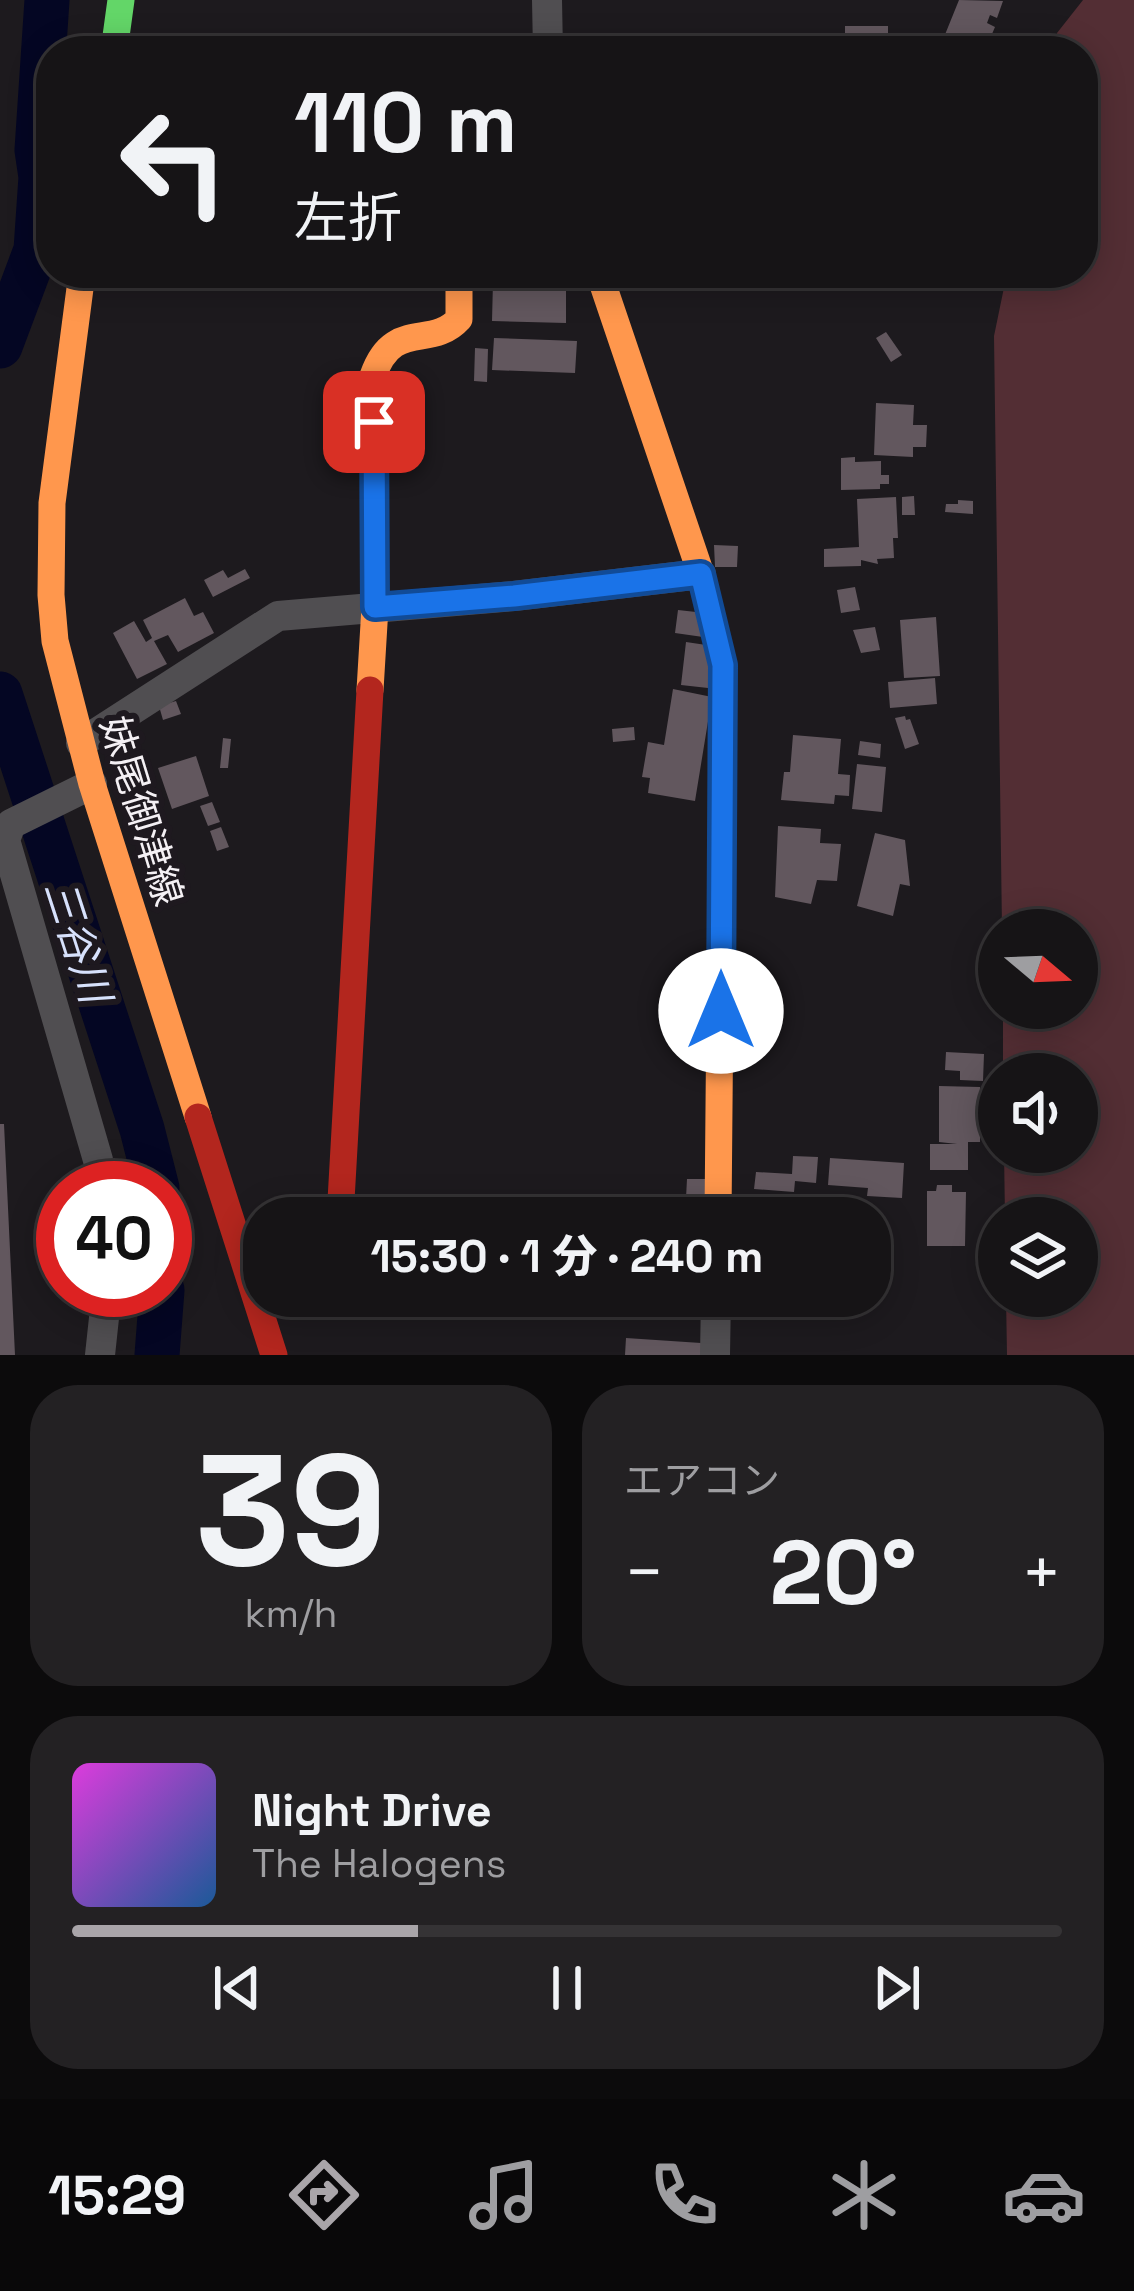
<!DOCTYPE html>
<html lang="ja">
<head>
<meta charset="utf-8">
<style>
  :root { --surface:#161416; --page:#232123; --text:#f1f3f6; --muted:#9e9ea1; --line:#353335; --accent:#a9a5a9 }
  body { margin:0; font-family:"Space Grotesk","Noto Sans JP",sans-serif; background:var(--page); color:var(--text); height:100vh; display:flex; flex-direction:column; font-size:45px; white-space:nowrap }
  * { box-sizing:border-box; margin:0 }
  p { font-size:39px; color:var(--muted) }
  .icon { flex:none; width:66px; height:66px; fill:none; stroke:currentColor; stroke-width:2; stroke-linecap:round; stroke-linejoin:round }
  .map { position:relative; height:1355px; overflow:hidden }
  .details { display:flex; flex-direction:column; gap:30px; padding:30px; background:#0c0b0c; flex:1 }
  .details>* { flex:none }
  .hud { position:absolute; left:36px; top:36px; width:1062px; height:252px; border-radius:48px; box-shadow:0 6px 30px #0003,0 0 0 3px var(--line); background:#161416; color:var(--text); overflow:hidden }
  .needle { width:78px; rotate:109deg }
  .tools { position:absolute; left:978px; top:909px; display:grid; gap:24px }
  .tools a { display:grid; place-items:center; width:120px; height:120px; border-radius:50%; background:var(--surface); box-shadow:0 6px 30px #0003,0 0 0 3px var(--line); font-size:60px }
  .speed { position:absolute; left:36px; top:1161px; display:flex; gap:24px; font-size:60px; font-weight:700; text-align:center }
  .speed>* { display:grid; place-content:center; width:156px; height:156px; border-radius:50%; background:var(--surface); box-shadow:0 6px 30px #0003,0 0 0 3px var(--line); line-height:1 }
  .speed .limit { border:18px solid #d22; background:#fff; color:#111 }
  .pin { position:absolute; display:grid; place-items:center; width:102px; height:102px; color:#fff; margin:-51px; border-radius:24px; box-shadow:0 6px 18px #0006 }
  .me { position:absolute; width:132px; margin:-66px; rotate:0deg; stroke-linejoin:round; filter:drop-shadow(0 0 9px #0008) }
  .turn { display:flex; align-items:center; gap:42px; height:252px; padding:0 60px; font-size:54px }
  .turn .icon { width:156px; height:156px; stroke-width:2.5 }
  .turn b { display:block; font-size:84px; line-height:102px }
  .big { font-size:90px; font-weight:800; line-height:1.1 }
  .details .widget { flex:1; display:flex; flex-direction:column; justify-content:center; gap:18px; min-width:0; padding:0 42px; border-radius:48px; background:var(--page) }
  .details .dial { align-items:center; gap:0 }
  .dial b { font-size:156px; line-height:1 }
  .song { display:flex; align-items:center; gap:36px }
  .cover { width:144px; height:144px; border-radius:18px; background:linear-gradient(135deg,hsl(300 70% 55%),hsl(210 70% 35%)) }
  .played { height:12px; border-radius:6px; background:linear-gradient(90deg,var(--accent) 35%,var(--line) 35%) }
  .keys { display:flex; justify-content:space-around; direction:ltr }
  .heat { display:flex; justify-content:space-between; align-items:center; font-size:66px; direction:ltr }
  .details .tiles { flex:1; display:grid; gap:30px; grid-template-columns:1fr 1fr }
  .widget:last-child { grid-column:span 2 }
  .trip { position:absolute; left:243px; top:1197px; width:648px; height:120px; border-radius:48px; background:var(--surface); box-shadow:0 6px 30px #0003,0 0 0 3px var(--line); font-weight:800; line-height:120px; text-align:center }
  .menu { display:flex; height:192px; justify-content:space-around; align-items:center; background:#090809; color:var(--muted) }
  .menu .icon { width:84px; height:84px }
  .menu .active { color:var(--accent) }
  .menu b { font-size:54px; color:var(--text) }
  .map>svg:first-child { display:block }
  .green { fill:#532e34 }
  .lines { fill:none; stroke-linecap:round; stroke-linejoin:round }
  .river { stroke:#040623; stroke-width:45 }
  .building { fill:#62575e }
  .street { stroke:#504e51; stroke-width:30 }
  .fast { stroke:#63d668; stroke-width:27 }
  .slow { stroke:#ff974d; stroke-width:27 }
  .jam { stroke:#b3261e; stroke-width:27 }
  .route-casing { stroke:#114b97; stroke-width:30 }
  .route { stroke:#1a73e8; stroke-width:21 }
  .labels { text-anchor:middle; stroke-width:12; stroke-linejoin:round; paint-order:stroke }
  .street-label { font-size:39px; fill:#f4f0f4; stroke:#1e191f }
  .water-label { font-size:42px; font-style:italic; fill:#d7e1fc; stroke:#1e191f }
</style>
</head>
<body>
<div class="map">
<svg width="1134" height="1355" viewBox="0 0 1134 1355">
  <rect width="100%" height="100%" fill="#1d1a1e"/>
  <path class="green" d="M1083 0H1134V1355H1007L1006 1296H1077V1218H1005L1004 1152H1077V1074H1003V1008H1077V930H1002L994 336 1007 273H1083V51H1054L1057 33Z"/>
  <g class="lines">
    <path class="river" d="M0 346 36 250 41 177 37 150 47 0
      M0 694 142 1129 157 1188
      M157 1355 162 1290"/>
  </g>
  <path class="building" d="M959 0 1003 1 997 18 990 15 987 23 995 27 986 48 919 51 925 35 942 42Z
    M845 26H888V51H845Z
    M493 281 566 283V323L492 321Z
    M886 332 902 355 891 362 876 338Z
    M494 338 577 341 575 373 492 370Z
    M475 348 488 349 487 382 474 381Z
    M876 403 914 405 913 425H927L926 447H913V457L874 455Z
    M855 457V462L881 461V475H889V484H880V489L841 490V458Z
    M914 496 915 515H902V497Z
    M896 497 898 538H893L894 558 877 559 878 564 861 560V566L824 567V549L859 547 857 499Z
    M958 500 973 501V514L945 512 946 504H958Z
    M714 545 738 546 737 567H715Z
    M245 569 250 578 213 597 204 580 223 570 228 578Z
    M855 587 860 610 841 613 837 590Z
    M185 598 194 616 203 612 214 633 178 652 168 635 154 641 167 664 137 679 113 633 134 621 146 642 152 638 143 620Z
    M678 610 705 613 703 637 675 633Z
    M936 617 940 676 904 678 900 620Z
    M875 627 880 650 861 653 853 630Z
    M686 642 713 646 708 688 681 685Z
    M935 678 937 704 890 708 888 682Z
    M673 689 712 697 695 801 648 793 650 778 642 777 648 742 664 745Z
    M176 701 181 714 163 720 159 706Z
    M905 716 906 720 910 719 919 744 905 749 895 718Z
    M634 727 635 740 613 742 612 729Z
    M793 735 841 739 838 774 850 775 849 796 835 795 834 804 781 800 784 772H790Z
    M223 738 231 739 228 768H220Z
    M860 741 881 744 880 758 858 755Z
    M196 756 209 796 172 809 158 768Z
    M857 764 886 767 882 812 852 809Z
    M212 802 220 822 208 826 200 806Z
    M778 826 821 829 820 843 841 844 837 881 817 880 811 904 775 897Z
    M221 827 229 847 217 851 210 831Z
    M875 833 905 840 910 886 900 884 893 916 857 906Z
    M946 1052 984 1054 983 1081 960 1080V1071L945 1070Z
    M939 1086 980 1087V1110H988V1131H980V1142H968V1170H930V1144H957L939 1142Z
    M0 1124H4L15 1355H0Z
    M793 1156 818 1157 816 1183 795 1181 794 1192 754 1189 756 1172 792 1174Z
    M830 1158 904 1163 902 1198 867 1196 868 1188 828 1185Z
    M687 1179H711V1210H691L692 1198H686Z
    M937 1185H952V1192H966L965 1246H927V1191H936Z
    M626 1338 701 1343V1355H625Z"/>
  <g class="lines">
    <path class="street" d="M547 0 548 51
      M81 743 278 616 514 596 701 574
      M92 784 11 824 5 840 98 1160 102 1188
      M100 1355 107 1290
      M715 1355 716 1296"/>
    <path class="fast" d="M114 51 121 0"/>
    <path class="slow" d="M82 273 52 503 51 595 55 641 92 784 198 1117
      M599 273 701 574 723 665 718 1218
      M370 690 375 607 373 376C393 318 431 350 459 319V273"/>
    <path class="jam" d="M198 1117 274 1355
      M340 1218 370 690"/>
  </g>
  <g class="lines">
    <g class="route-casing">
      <path id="route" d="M374 422 375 607 514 596 701 574 723 665 721 1011"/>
    </g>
    <use href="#route" class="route"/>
  </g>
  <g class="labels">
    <g class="street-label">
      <text transform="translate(142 811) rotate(73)" y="14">妹尾御津線</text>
    </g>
    <g class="water-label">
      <text transform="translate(78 941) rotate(72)" y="15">三谷川</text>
    </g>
  </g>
</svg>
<div class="tools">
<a><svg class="needle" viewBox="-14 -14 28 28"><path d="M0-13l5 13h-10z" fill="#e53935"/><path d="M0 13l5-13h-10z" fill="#9e9ea1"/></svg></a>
<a><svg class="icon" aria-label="sound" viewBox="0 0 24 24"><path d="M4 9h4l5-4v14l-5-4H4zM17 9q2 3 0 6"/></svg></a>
<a><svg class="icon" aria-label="layers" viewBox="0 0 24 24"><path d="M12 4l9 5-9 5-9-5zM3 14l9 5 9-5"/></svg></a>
</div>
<div class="speed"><div class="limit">40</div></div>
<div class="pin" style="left:374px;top:422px;background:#d93025"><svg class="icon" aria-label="arrive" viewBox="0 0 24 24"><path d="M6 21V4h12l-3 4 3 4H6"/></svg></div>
<svg class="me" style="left:721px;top:1011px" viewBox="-20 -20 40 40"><circle r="19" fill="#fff"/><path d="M0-13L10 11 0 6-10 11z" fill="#1a73e8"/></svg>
<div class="trip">15:30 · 1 分 · 240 m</div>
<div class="hud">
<div class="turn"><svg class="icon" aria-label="left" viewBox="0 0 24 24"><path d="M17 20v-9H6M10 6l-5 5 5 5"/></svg><div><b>110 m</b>左折</div></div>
</div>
</div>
<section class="details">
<div class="tiles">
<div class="widget dial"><b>39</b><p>km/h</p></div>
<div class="widget"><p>エアコン</p>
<div class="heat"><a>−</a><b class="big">20°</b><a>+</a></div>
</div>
<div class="widget">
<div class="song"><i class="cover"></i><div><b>Night Drive</b><p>The Halogens</p></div></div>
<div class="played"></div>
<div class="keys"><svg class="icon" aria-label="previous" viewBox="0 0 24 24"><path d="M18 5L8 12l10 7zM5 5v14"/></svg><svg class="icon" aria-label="pause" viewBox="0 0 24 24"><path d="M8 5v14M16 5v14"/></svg><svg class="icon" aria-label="next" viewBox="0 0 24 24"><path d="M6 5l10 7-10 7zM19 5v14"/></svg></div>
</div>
</div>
</section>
<nav class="menu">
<b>15:29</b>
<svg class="icon active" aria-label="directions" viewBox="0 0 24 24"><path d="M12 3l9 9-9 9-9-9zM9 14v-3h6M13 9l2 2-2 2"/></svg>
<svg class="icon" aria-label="music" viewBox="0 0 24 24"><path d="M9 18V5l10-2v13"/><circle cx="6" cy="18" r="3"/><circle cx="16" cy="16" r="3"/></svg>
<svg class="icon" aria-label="phone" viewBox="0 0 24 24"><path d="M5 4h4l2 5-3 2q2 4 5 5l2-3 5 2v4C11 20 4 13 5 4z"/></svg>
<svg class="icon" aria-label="climate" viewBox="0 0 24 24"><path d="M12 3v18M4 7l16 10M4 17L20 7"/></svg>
<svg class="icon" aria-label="car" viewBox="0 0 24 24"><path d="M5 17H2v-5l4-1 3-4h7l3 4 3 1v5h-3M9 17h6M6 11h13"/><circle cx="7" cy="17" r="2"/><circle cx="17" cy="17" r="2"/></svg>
</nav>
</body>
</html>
